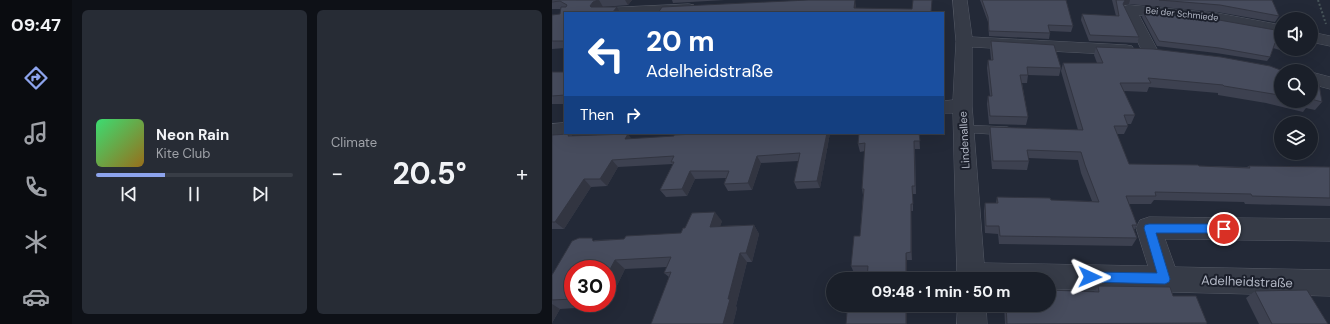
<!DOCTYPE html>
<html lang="en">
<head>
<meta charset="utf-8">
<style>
  :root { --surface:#1a1f29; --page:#272c35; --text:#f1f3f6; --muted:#9fa2a8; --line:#383d46; --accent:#8da4ed }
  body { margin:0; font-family:"DM Sans",sans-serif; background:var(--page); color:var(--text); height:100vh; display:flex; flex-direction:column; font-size:15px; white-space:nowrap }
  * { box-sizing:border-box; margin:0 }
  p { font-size:13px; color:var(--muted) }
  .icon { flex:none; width:22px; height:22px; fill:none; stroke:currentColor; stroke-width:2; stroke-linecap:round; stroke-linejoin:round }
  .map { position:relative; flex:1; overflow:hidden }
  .details { display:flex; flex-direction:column; gap:10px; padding:10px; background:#0e1117; width:480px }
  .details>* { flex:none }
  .hud { position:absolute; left:12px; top:12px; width:380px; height:122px; border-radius:0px; box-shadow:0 4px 16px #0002,0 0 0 1px var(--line); background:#1a4fa0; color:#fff; overflow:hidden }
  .controls { position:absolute; left:722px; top:12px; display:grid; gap:8px }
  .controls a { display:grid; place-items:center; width:44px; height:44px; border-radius:50%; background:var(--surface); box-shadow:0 4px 16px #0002,0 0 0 1px var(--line); font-size:20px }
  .speed { position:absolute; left:12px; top:260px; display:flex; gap:8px; font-size:20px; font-weight:700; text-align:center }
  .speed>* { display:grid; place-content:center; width:52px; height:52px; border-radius:50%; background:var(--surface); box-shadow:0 4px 16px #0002,0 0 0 1px var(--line); line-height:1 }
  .speed .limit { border:6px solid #d22; background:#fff; color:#111 }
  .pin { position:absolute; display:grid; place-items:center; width:34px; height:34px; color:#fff; margin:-17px; border:2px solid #fff; border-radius:50%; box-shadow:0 1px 4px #0007 }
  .me { position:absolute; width:44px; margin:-22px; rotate:91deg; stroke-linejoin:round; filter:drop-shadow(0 0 3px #0008) }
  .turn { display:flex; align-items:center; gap:14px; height:84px; padding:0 16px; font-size:18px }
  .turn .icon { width:52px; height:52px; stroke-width:2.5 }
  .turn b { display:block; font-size:28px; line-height:34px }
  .then { display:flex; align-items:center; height:38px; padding:0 16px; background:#0003; gap:8px; font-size:15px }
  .big { font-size:30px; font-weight:700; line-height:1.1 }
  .details .widget { flex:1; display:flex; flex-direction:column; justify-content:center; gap:6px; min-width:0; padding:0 14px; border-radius:6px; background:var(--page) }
  .song { display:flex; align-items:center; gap:12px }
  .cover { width:48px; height:48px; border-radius:6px; background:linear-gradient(135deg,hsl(140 70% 55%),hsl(40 70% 35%)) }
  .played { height:4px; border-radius:2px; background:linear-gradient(90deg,var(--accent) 35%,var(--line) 35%) }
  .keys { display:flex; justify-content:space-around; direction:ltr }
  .heat { display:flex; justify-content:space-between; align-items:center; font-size:22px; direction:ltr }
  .details .tiles { flex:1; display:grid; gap:10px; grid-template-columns:repeat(2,1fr) }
  .trip { position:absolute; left:274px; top:272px; width:230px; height:40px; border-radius:20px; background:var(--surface); box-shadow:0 4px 16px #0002,0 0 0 1px var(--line); font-weight:700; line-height:40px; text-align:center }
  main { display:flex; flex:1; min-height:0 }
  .menu { display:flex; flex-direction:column; width:72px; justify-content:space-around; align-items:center; background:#0a0c10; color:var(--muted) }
  .menu .icon { width:28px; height:28px }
  .menu .active { color:var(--accent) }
  .menu b { font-size:18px; color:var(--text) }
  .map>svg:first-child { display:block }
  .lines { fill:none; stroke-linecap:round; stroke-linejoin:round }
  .service-casing { stroke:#545965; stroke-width:1 }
  .minor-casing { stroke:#545965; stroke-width:1 }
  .path { stroke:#475459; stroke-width:2; stroke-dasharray:2 2; stroke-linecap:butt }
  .service { fill:#363b47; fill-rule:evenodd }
  .minor { fill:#363b47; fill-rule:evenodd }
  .wall { fill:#3d4150; fill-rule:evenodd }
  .shaded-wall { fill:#323541 }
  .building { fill:#474c5d; stroke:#323541 }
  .route { fill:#1a73e8; stroke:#114b97 }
  .labels { text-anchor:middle; stroke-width:4; stroke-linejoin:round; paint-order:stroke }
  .far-street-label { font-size:9px; fill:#b1b6c4; stroke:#1c202c }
  .street-label { font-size:11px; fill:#b1b6c4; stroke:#1c202c }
  .near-street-label { font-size:13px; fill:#b1b6c4; stroke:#1c202c }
</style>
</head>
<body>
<main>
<nav class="menu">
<b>09:47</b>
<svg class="icon active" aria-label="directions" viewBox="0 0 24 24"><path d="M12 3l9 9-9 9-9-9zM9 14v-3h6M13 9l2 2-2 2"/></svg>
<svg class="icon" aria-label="music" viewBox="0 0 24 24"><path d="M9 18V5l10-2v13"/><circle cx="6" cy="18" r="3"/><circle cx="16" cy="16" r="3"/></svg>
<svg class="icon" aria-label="phone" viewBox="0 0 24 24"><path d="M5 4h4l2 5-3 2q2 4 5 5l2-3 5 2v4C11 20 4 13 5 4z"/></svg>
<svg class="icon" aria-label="climate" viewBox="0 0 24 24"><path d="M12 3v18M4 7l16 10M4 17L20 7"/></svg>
<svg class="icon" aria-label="car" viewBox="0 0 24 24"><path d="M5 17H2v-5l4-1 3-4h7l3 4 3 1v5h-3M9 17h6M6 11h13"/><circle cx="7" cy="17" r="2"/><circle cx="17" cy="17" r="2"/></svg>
</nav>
<section class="details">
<div class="tiles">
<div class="widget">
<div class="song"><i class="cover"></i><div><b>Neon Rain</b><p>Kite Club</p></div></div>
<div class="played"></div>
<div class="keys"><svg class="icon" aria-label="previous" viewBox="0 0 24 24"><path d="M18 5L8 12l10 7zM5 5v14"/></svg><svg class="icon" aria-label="pause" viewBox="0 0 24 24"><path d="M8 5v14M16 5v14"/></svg><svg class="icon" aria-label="next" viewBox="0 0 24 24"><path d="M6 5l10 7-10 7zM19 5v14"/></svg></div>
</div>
<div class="widget"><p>Climate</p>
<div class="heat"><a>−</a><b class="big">20.5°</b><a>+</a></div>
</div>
</div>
</section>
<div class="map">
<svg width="778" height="324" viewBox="0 0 778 324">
  <rect width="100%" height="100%" fill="#232937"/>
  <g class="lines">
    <g class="service-casing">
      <path id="service" d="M411 125 455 127 459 128 461 131 459 134 455 135 407 132 405 129 407 126Z"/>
    </g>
    <g class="minor-casing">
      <path id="minor" d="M401 0H415L420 37 574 45 580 46 582 50 580 54 574 55 420 47V106L432 263 596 266 584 228 588 220 597 217 778 219V241L613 239 623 267 778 270V296L497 289V279H405L401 113H391V101L401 100 404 42Z
        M137 4 142 5 144 8 142 11 127 13H44L47 10 52 8Z
        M577 5 665 13 729 25V35L665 23 587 15 606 51 604 55 598 56 592 55 590 51 570 9 572 6Z
        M759 32 778 36V46L759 42Z
        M759 72 778 77V89L759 84Z
        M13 123V133H21L20 135 0 138V124Z
        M406 305H434L435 324H405Z"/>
    </g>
    <path class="path" d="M766 0 774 24"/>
    <use href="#service" class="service"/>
    <use href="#minor" class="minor"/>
  </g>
  <path class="wall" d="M0 0H80L76 5 51 7 13 13V48L0 49V15L8 14 9 9H0Z
    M120 0H173L121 3Z
    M428 0H514L521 26 519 32 498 31V33L497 39 437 36 436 22Z
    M560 0H718L727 16 723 22 665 12 577 4 571 5 587 37 585 43 537 41 529 20 530 14 564 16Z
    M591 12 729 31V49H741L738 53 721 48 718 57 715 61 664 53 605 46 590 17Z
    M439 41 509 68 507 76 476 75 475 83H470L476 117 474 125 437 124 435 104 436 96H438L435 68 436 60H439L438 49Z
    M544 47 729 71V101H759V81L770 102 763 110 754 108 751 112 714 103 666 95V93L597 87 595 92 572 91 583 115 579 124H575L576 126 572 134H565L577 164 695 167 697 166 778 167V206L693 204 692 202 602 200 599 204H577L585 225 582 230 585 238 580 246 447 244 446 234 433 233 432 211 433 203H444L445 197 499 200 540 201 529 173 526 160 476 158 477 161 475 170 440 169 437 135 438 127 526 130 509 71 511 63H545L542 55Z
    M0 72H13V104H0Z
    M278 133 268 188 245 189 242 182 247 161 209 163 200 190 176 191 172 184 174 178 143 179 135 196 114 197 108 190 121 164 66 167 55 186 39 187 12 229H0V135L17 134 19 136 80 139Z
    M367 133 368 149H363L364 194H361V211H359L360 260H355V279H315V273H302L299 266 308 236 311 195 310 189 313 151 308 152 306 144Z
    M170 221 168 226 202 225 207 234 200 262H195L184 306 185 308 181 324H99L117 277 112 273 115 267 73 269 55 306 8 309 0 323V275L43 240 72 239 129 233 133 228ZM21 269 55 303H21Z
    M546 286 621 296 655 323 654 324H453L452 305H497L542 292Z
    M703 291 776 324H707L694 298Z"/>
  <path class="shaded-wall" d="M46 0H47L51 7 46 9 42 13 38 6 41 2Z
    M73 0H80L76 5Z
    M303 0 304 5V13L302 8Z
    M573 0H578L577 4 572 5 569 10 571 4Z
    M65 7 68 13H60Z
    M275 133H278L268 188 265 181Z
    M76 134 82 142 73 139Z
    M205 156 209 163 200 190 196 183Z
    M60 160 66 167 55 186 48 179Z
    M138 171 143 179 135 196 130 189Z
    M32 179 39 187 12 229 3 222Z
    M359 204V211L360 260 359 252Z
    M163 212 170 221 165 236 158 227Z
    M202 225 207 234 200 262 194 253Z
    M188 253 195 262 184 306 185 308 181 324H171L176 299Z
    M354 253 355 260V279H354Z
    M63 260 73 269 55 306 50 303H55V275Z
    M0 304 8 309 0 323Z
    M354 305H355V324H354Z"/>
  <path class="building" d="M0 0H46L41 2 38 6 39 7H65L60 13H13V41H0V15L8 14 9 7H14L15 5 8 1 0 2Z
    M256 0H303L302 8 360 9 361 0H380L379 13H106L110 7Z
    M430 0H514L521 26 496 25 498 33 437 31 436 17Z
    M564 0H573L571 4 587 37 538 35 530 14 567 16Z
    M607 0H720L727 16 668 5Z
    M591 12 667 20 729 31V45L723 43 718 57 667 48 607 41Z
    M439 41 502 45 509 68 475 67 476 75H468L476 117 438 116 436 96H440L436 60H441Z
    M544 47 601 49 669 57 718 66 731 71H729V96L721 94 672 86 671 85 596 78 599 83H568L583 115H572L576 126H562L577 164 646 165 647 166 698 168 697 166 778 167V198L700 196 699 194 603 192 604 196H574L585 225H580L585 238 448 236 447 226H434L433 203H446L445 197 498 198 499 200 547 202 533 165 529 152 475 150 477 161H441L438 127 531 130 511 63H551Z
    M0 72H13V95L0 96Z
    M759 81 767 84 770 102 759 99Z
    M748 101H758V104Z
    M165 133H275L265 181 242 182 248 153 205 156 196 183 172 184 177 171H138L130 189 108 190 122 162H119L122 156 60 160 48 179H32L3 222H0V135L17 134 16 136 76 134 73 139 122 136V135Z
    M307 133H367L368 141H362L363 186H360L361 204H359V252L354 253V279H315L316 266H299L302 236H308L312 189H310L313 143 306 144Z
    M163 212 158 227 202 225 194 253H188L176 299H178L171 324H99L119 272 112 273 119 257 63 260 55 275V269H21V299L0 300V275L20 241 27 238H40L41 241 72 239 74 236 129 233 131 228H133L140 213Z
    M546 286 618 287 621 296H644L655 323 455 324 454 305H497V290L547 292Z
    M755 290 776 324H720L703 291Z
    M312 305H354V324H294L295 312 312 311Z"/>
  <path class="route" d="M597 224H672L676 226 678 229 676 232 672 233H604L618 279 617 282 613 284 538 282 534 281 533 277 534 273 538 272 605 273 592 228 593 225Z"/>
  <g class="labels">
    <g class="far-street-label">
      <text transform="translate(630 14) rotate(6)" y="3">Bei der Schmiede</text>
    </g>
    <g class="street-label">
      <text transform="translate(412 140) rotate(-93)" y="4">Lindenallee</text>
    </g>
    <g class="near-street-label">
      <text transform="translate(695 281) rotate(2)" y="5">Adelheidstraße</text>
    </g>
  </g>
</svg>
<div class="controls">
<a><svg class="icon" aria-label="sound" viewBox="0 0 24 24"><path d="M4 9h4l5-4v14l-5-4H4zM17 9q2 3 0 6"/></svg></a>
<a><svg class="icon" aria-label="search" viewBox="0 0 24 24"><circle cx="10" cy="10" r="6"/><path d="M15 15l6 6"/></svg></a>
<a><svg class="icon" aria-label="layers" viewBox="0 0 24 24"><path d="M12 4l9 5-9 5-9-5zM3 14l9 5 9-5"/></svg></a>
</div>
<div class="speed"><div class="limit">30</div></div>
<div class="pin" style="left:672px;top:229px;background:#d93025"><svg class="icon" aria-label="arrive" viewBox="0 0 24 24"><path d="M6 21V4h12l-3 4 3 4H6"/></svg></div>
<svg class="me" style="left:538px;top:277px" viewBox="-20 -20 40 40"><path d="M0-17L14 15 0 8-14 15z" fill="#1a73e8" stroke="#fff" stroke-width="4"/></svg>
<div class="trip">09:48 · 1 min · 50 m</div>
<div class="hud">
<div class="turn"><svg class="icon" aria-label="left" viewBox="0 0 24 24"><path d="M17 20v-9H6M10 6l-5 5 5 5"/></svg><div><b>20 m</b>Adelheidstraße</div></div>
<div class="then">Then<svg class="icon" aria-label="right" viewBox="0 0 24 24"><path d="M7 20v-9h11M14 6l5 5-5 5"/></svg></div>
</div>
</div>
</main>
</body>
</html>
